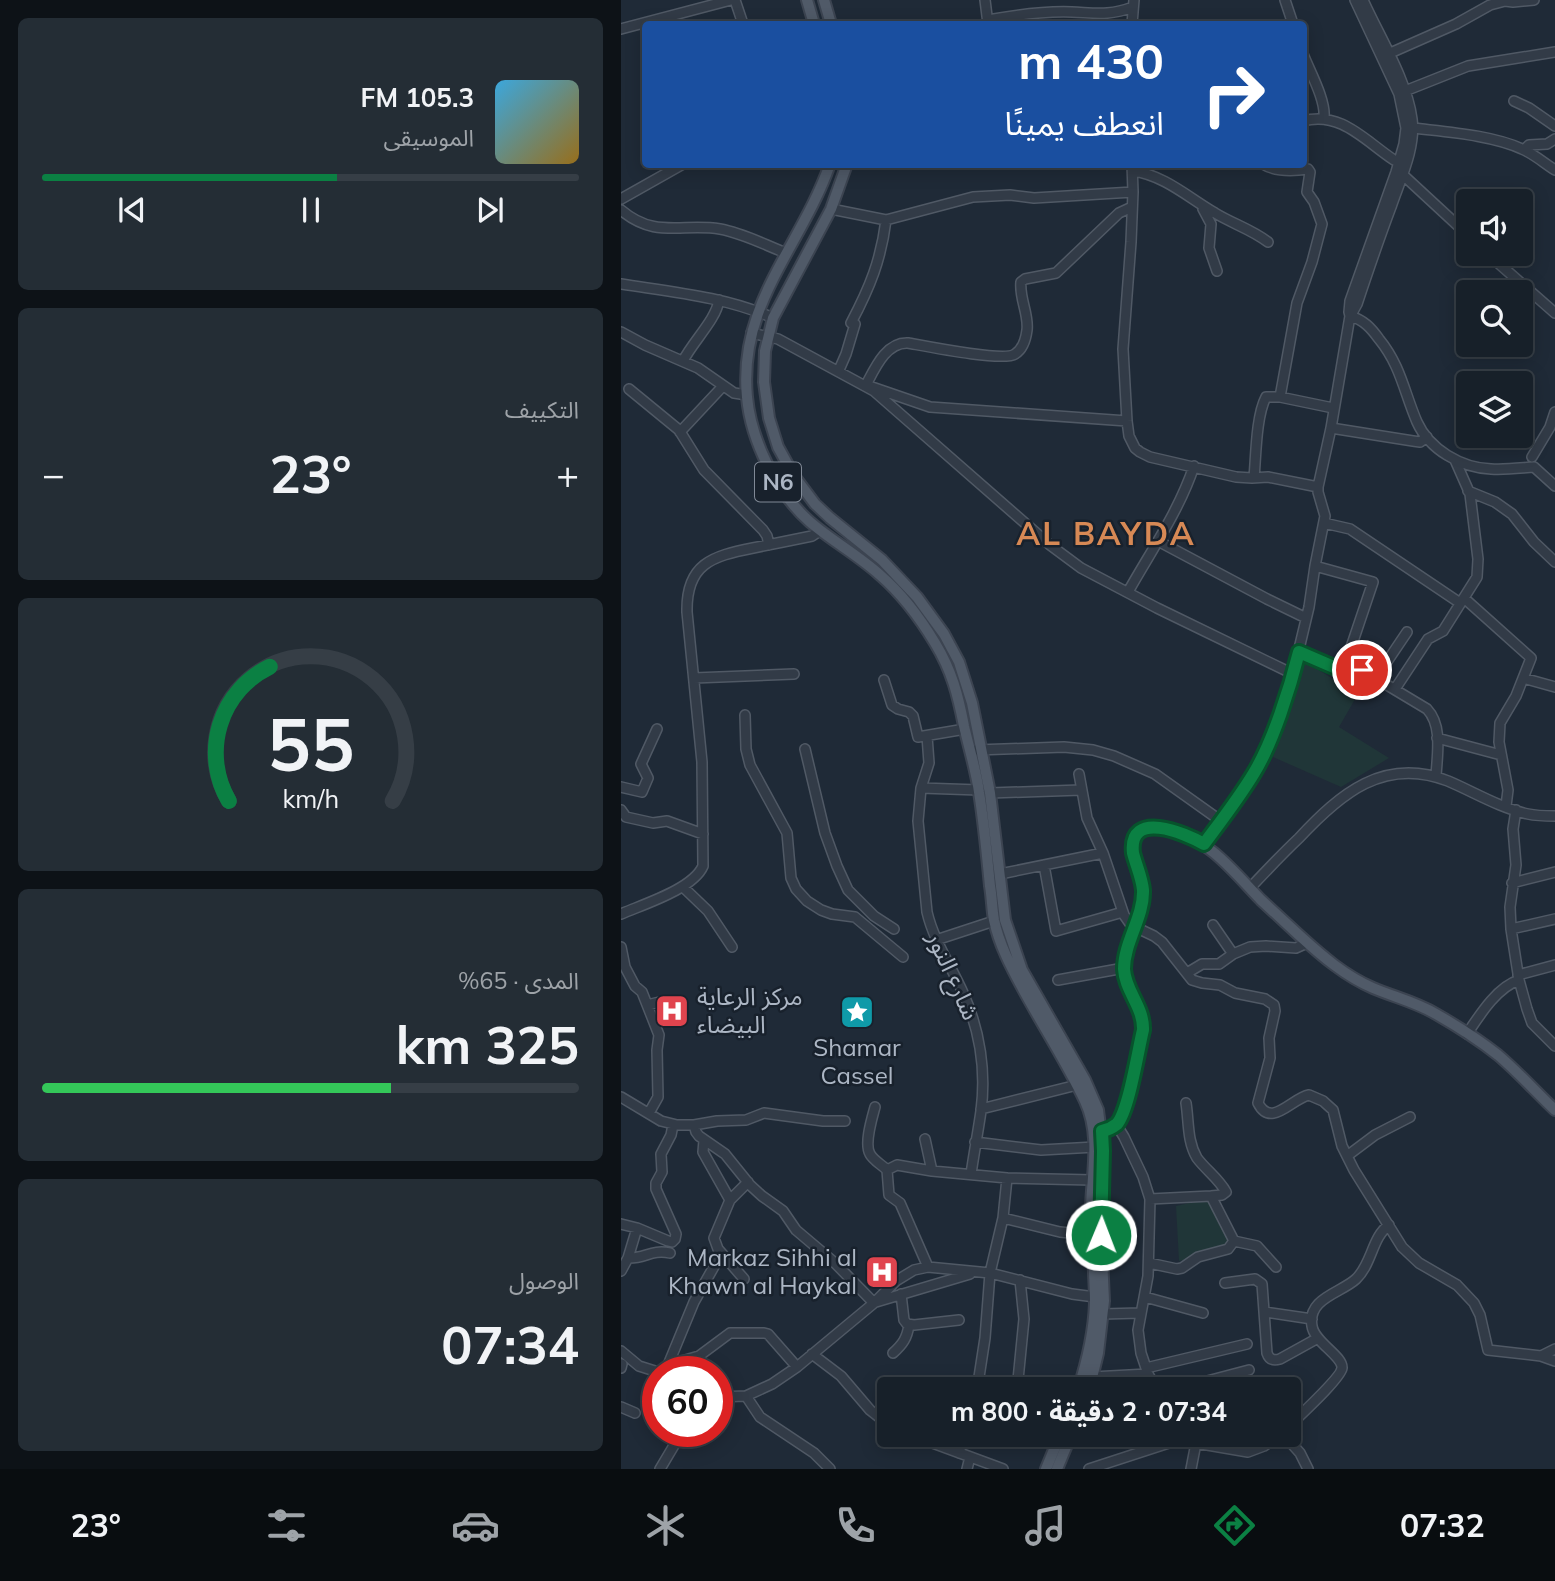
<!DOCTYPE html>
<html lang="ar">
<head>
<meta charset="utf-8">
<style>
  :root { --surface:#172029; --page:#242d35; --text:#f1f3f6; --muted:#9ea3a8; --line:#363e46; --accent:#0b8043 }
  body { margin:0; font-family:Mulish,"Noto Sans Arabic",sans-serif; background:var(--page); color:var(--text); direction:rtl; height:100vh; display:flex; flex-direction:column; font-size:26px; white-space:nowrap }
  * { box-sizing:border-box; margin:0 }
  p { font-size:23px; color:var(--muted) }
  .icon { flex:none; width:38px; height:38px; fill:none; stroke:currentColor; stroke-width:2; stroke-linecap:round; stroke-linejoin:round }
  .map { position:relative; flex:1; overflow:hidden; direction:ltr }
  .details { display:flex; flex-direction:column; gap:18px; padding:18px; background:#0d1217; width:621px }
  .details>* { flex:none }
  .hud { position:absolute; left:21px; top:21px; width:665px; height:147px; border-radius:7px; box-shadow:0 4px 18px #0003,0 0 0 2px var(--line); direction:rtl; background:#1a4fa0; color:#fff; overflow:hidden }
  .controls { position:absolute; left:835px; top:189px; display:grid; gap:14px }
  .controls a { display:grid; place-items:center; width:77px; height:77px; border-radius:7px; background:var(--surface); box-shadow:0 4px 18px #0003,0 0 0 2px var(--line); font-size:35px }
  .speed { position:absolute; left:21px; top:1356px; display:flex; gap:14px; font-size:35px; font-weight:700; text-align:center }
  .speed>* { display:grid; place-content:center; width:91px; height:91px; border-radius:50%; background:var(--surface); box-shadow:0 4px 18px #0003,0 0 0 2px var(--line); line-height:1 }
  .speed .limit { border:10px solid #d22; background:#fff; color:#111 }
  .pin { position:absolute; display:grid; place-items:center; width:60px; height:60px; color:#fff; margin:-30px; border:4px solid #fff; border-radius:50%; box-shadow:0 2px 7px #0007 }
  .me { position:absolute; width:77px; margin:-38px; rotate:1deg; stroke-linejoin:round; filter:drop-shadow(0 0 5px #0008) }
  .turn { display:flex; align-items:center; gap:24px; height:147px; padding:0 28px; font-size:32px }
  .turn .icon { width:91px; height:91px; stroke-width:2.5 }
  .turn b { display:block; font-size:49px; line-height:60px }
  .big { font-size:52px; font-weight:700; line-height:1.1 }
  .details .card { flex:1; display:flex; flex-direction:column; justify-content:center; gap:10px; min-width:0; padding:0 24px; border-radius:10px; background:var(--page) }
  .details .dial { align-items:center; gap:0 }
  .dial svg { height:182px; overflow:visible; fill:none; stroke:var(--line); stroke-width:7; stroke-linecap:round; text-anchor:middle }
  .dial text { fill:var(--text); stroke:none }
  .song { display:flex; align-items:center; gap:21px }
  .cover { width:84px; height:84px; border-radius:10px; background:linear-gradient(135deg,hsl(200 70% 55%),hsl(40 70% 35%)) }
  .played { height:7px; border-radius:4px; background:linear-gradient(90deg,var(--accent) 55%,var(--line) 55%) }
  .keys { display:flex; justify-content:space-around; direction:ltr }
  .heat { display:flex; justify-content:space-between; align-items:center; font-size:38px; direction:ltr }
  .charge { height:10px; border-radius:5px; background:linear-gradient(90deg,#34c759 65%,var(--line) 0) }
  .trip { position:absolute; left:256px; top:1377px; width:424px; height:70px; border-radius:7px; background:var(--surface); box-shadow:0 4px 18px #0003,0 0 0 2px var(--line); font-weight:700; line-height:70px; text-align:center; direction:rtl }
  .tab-bar { display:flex; height:112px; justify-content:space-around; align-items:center; background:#090d10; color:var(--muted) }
  .tab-bar .icon { width:49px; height:49px }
  .tab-bar .on { color:var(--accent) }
  .tab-bar b { font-size:32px; color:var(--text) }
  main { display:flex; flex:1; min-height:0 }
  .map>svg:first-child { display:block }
  .green { fill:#203638 }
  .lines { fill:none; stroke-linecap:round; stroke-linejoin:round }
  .minor-casing { stroke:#505965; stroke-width:12 }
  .major-casing { stroke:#3c4451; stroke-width:14 }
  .minor { stroke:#323b47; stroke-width:9 }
  .major { stroke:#505a68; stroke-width:10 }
  .route-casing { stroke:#07532c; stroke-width:18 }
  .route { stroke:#0b8043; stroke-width:12 }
  .labels { text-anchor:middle; stroke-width:5; stroke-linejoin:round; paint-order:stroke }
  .shield { fill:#18212c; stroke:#808996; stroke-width:2 }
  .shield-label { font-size:23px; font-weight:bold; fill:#acb6c4 }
  .street-label { font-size:24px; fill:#acb6c4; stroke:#18212c }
  .poi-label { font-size:24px; fill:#acb6c4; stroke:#18212c; text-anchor:start }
  .district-label { font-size:32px; font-weight:bold; letter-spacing:2px; fill:#d78955; stroke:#18212c }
</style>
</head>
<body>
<main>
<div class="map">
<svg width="934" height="1469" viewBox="0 0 934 1469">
  <rect width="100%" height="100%" fill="#1f2a37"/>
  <path class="green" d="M686 663 737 694 718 727 768 758 720 787 652 757 681 666Z
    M586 1199 590 1201 609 1241 606 1247H595L569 1257V1259L558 1261 555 1206Z"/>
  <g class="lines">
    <g class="minor-casing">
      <path id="minor" d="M114 0 122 24
        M364 0 367 24
        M664 0 672 24
        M367 20C394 15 423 11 451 12 475 13 488 16 512 7
        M511 24 513 0
        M0 29 110 0
        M682 54C689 72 705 100 703 118
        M767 54 835 24 869 5 884 1 892 2 913 0
        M784 91 847 66 934 52
        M893 101 908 108 934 126
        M682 121C720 111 743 140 773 160L783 163
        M792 128C825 132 871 135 901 149 913 154 923 163 934 170
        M903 150 908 145 926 144 934 139
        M511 164 512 192 510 242 502 349 506 421 508 436 514 448 519 452 529 457 615 477 631 478 647 477 697 487
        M642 164C654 172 673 171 687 169L689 172 686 192 693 202 701 224 691 262 676 303 659 397
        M512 171C543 175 568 198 594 213 612 224 630 229 647 242
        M776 173 781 174 847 235
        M0 199 62 164
        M210 209 265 220 352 197 389 195 413 198 512 192
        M582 209 590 224 588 248 596 271
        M0 210C34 239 61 223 99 229 122 233 144 245 165 253
        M867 254 934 313
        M0 284C51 292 105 297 152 318
        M730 315 736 304C747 271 758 239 770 207 779 180 795 148 791 119 786 80 758 36 742 0
        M729 316C743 320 750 328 758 339 780 366 783 392 796 422 808 449 840 468 870 469 884 470 899 468 913 467L934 486
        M0 332 24 345 77 368 113 393 126 395
        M130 333 157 339 253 391 429 545 460 568 536 608 672 674
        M62 361C72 341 95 320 98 300
        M218 370 225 354 234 324 230 323C249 287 260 260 265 220
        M8 389 58 430 83 470 142 530 146 536 148 545
        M506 421 309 407 245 385C254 368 265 342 287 343 304 346 383 362 394 354 402 349 405 338 406 330 408 314 398 298 400 282L404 279 435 273 498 213 511 207
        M710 428 792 441 799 442 806 437
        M59 432 102 386
        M911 457 929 427 934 412
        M633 478C635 456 635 416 645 397H659L712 408
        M847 491 874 502 891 514 913 542 934 562
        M703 523 729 529 839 603
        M537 541 646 599 685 618
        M694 566 752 582 722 671
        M507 592C530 551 558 511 573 466
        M843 598 910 658 895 696 879 723 878 742 887 790 885 806
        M678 652 722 671 741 670 806 709C822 726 816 755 815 777
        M73 678 173 674
        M755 678 786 632
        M902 678 934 687
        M263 680 271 705 277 709 288 712 292 716 297 737 344 729
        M774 689 807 639 822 631 856 577 857 559 849 494 834 460
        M124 715 125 749 129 765 166 833 170 878 175 889 186 901 200 910 211 914 234 917 282 957
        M306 736 308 763 300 788 297 821 306 912C313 942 331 967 343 995 359 1031 365 1072 360 1111 357 1132 353 1153 350 1174
        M816 738 880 755
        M184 749 204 833 216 866 227 890 253 916 273 929
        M355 750 443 747 472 750 493 756 534 774 600 821
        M458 774 466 818 482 853 503 915 510 925 533 936 541 942 571 980 581 983 599 985 614 993 644 999 653 1005 654 1011 648 1038 649 1058 637 1103C650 1129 671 1098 688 1095L702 1101 712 1110 721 1146 733 1170 781 1247 798 1263 836 1285 853 1303 859 1315 867 1350 920 1356 934 1349
        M0 787 21 792 27 778 20 764 36 729
        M300 788 358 790
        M369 793 460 790
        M0 810 5 817 32 823 46 821 82 834
        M895 810 892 829 895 865 889 907 890 929 898 980 906 1009 911 1023 934 1046
        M583 844 634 772 648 742 672 674 688 607 694 566 704 516 697 492V487L710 428 729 316 728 312 729 301 775 172 783 144 785 128 778 94 734 0
        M423 865 435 931 502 912
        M379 874 482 853
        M891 883 934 872
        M62 887 87 911 111 947
        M629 888C645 871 661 854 678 838 719 794 763 756 827 781 853 792 879 808 907 814 916 816 925 816 934 816
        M0 914C23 904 72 889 82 866L81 762 66 612C65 564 91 556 132 548 152 544 171 540 191 536L200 530
        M592 925 612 954
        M890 929 934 919
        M315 940 373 921
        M0 947 4 967 14 986 21 992 38 1035 36 1050 37 1097 28 1113
        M566 973 581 964H598L612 954 629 947 645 946 675 948 686 943
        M897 975 934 965
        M437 980 503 968
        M26 1005 43 1001
        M846 1034C858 1016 876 987 898 980
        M0 1097 40 1121 56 1125H73L96 1121 125 1120 143 1113 202 1121H224
        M254 1107C251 1118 243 1144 249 1154 252 1160 261 1165 266 1170
        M360 1109 456 1085
        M495 1124 503 1137 522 1177 529 1199 527 1276 517 1330 520 1353 527 1374 536 1390
        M73 1125 75 1132 78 1136 104 1154 129 1185 141 1196 162 1211 175 1230 214 1263 253 1303
        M304 1139 311 1171
        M83 1140 82 1152 109 1200
        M354 1142 420 1150 474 1147
        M726 1156 754 1135 789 1117
        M590 1196 613 1241
        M529 1199 590 1196 601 1195 605 1192C598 1179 585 1170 576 1158 566 1141 568 1122 565 1103
        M382 1218 439 1232 470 1235
        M0 1224 16 1228 47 1241 51 1242 54 1239 55 1234 35 1189V1183L41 1172 40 1154 50 1135 52 1125
        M613 1241 636 1246 655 1267
        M7 1258 16 1228
        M528 1263 556 1269 561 1268 577 1257 607 1249 613 1241
        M307 1267 279 1203 268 1195 266 1170 276 1165 311 1171 386 1178 471 1180
        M0 1271 7 1258C24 1259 30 1249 49 1253
        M123 1279 97 1249 93 1238 109 1200 127 1182
        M604 1283 634 1279 641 1284 646 1353C648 1359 652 1361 659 1359L697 1338
        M280 1294 283 1320 286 1324 293 1325 338 1320
        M524 1297 582 1313
        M255 1302 349 1274
        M644 1312 691 1319
        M482 1314 519 1313
        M0 1351 18 1366 37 1372
        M272 1353C282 1344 286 1338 288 1325
        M191 1354 220 1376 249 1410 268 1425
        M920 1356 934 1361
        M47 1365 73 1302 100 1254
        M0 1368 1 1364
        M525 1368 626 1344
        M44 1372 47 1365 78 1356 109 1333H143L147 1334 176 1367
        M471 1377 527 1374
        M357 1386 374 1390
        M356 1390 364 1338 369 1273 382 1218 386 1178
        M396 1390 403 1319 399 1280
        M552 1390 628 1370
        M125 1396 139 1417 193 1453 209 1469
        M96 1397 125 1396 151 1384 176 1367 253 1303 275 1281 293 1270 307 1267 369 1273 451 1294 474 1297
        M0 1407 14 1413
        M667 1427C676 1418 720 1378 721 1368 722 1356 693 1342 691 1326 686 1298 720 1293 735 1279 751 1264 751 1237 768 1225
        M290 1435 382 1469
        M663 1435 679 1453 687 1469
        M338 1453 343 1435
        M39 1469 61 1432
        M346 1469 349 1457
        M468 1469 557 1440 627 1452 643 1446 659 1435
        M570 1469 575 1443"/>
    </g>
    <g class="major-casing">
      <path id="major" d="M186 0 193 24
        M203 0 210 24
        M209 164C180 247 117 303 126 397 130 441 156 493 189 522 211 541 237 555 259 575 281 594 299 618 314 643 331 671 337 695 343 726 348 748 355 770 358 792 363 823 366 855 369 886 371 897 371 909 373 920 378 944 390 967 402 989 422 1026 446 1063 464 1101 480 1135 471 1172 470 1208 470 1240 474 1272 474 1303 473 1332 466 1362 457 1390
        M226 164 210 209 152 318 144 351 143 382 148 418 157 447 173 476 194 504 209 518 261 560 296 597 323 634 338 662 351 703 369 793 384 920 401 970 464 1080 477 1110 482 1151 480 1235 483 1301 477 1353 468 1390
        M481 1131C488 1129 494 1127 498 1120 506 1108 523 1037 522 1023 520 1004 504 988 503 968 503 942 522 918 522 891 522 872 498 841 524 829 532 825 542 827 550 830 589 840 613 872 640 900 653 912 666 924 679 936 701 956 724 976 752 988 773 997 795 1002 815 1014 836 1026 858 1040 877 1055 897 1072 915 1092 934 1110
        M425 1469 439 1435
        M436 1469 450 1435"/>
    </g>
    <use href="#minor" class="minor"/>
    <use href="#major" class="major"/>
  </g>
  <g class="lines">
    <g class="route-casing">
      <path id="route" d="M480 1235 482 1151 481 1131C486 1130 491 1128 496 1124 508 1110 517 1050 522 1030 523 1007 504 991 503 969 503 942 523 917 522 890 521 878 515 865 512 853 507 809 564 833 583 844 600 821 618 798 633 773 652 742 669 688 678 652L722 671 741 670"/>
    </g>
    <use href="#route" class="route"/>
  </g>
  <defs>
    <g id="hospital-square" transform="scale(1.75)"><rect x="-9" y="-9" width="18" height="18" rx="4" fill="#e0444e" stroke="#18212c"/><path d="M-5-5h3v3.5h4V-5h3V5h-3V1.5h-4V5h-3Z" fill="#fff"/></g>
    <g id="sight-square" transform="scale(1.75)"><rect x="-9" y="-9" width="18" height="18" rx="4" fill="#0f9aa8" stroke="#18212c"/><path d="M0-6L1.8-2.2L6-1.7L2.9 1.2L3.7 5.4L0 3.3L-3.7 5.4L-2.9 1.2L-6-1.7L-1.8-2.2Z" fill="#fff"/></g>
  </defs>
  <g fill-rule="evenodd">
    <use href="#hospital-square" x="51" y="1011"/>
    <use href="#sight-square" x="236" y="1012"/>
    <use href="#hospital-square" x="261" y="1272"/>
  </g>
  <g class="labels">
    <rect class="shield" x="134" y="462.5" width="46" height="39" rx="5"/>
    <g class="shield-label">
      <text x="157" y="490">N6</text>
    </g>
    <g class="street-label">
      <text transform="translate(332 976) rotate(66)" y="8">شارع النور</text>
    </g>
    <g class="poi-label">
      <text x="76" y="1005">مركز الرعاية<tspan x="76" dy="28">البيضاء</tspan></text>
      <text x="236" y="1056" text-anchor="middle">Shamar<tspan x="236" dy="28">Cassel</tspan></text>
      <text x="236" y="1266" text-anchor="end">Markaz Sihhi al<tspan x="236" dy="28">Khawn al Haykal</tspan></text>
    </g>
    <g class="district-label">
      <text x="485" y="545">AL BAYDA</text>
    </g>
  </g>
</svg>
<div class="controls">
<a><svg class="icon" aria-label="sound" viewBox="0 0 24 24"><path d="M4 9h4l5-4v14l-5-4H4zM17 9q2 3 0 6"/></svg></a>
<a><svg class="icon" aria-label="search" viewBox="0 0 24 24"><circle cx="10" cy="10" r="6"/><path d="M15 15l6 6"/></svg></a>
<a><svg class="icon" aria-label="layers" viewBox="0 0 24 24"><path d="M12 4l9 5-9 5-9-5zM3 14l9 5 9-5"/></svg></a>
</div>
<div class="speed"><div class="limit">60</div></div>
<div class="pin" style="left:741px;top:670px;background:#d93025"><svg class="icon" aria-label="arrive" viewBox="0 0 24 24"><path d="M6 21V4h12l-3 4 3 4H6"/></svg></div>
<svg class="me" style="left:480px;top:1235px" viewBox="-20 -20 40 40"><circle r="17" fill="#0b8043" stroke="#fff" stroke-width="3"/><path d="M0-11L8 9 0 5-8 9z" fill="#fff"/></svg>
<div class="trip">07:34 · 2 دقيقة · 800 m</div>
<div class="hud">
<div class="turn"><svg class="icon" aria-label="right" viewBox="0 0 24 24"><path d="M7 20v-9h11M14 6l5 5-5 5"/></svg><div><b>430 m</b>انعطف يمينًا</div></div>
</div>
</div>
<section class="details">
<div class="card">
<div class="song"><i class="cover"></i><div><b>105.3 FM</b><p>الموسيقى</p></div></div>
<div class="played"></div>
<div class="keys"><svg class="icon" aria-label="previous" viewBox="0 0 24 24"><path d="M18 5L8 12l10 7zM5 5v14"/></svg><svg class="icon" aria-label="pause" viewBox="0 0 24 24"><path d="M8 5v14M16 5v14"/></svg><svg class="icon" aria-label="next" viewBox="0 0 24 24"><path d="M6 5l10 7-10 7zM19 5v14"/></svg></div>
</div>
<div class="card"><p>التكييف</p>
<div class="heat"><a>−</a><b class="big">23°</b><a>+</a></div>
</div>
<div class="card dial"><svg viewBox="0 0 100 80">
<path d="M14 69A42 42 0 1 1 86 69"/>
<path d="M14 69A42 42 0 0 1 32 10" stroke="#0b8043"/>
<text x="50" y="56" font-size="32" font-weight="700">55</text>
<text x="50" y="72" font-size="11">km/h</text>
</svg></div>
<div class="card"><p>المدى · 65%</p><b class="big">325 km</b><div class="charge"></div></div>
<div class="card"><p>الوصول</p><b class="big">07:34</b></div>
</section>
</main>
<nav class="tab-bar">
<b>07:32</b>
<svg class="icon on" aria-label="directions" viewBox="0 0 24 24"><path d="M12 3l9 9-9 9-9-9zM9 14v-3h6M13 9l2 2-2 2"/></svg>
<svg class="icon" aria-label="music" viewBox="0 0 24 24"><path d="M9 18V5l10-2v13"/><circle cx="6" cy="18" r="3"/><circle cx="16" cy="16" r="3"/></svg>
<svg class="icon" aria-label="phone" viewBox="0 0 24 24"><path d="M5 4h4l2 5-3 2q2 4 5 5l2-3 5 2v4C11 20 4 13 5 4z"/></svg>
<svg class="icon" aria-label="climate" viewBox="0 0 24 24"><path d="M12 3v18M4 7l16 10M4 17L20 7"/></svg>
<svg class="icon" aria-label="car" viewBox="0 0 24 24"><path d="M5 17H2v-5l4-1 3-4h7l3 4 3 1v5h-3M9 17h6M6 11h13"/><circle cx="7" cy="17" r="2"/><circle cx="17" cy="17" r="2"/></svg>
<svg class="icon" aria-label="filters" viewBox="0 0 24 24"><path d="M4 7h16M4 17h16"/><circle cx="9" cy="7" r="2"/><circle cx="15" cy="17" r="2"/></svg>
<b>23°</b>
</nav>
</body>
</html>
